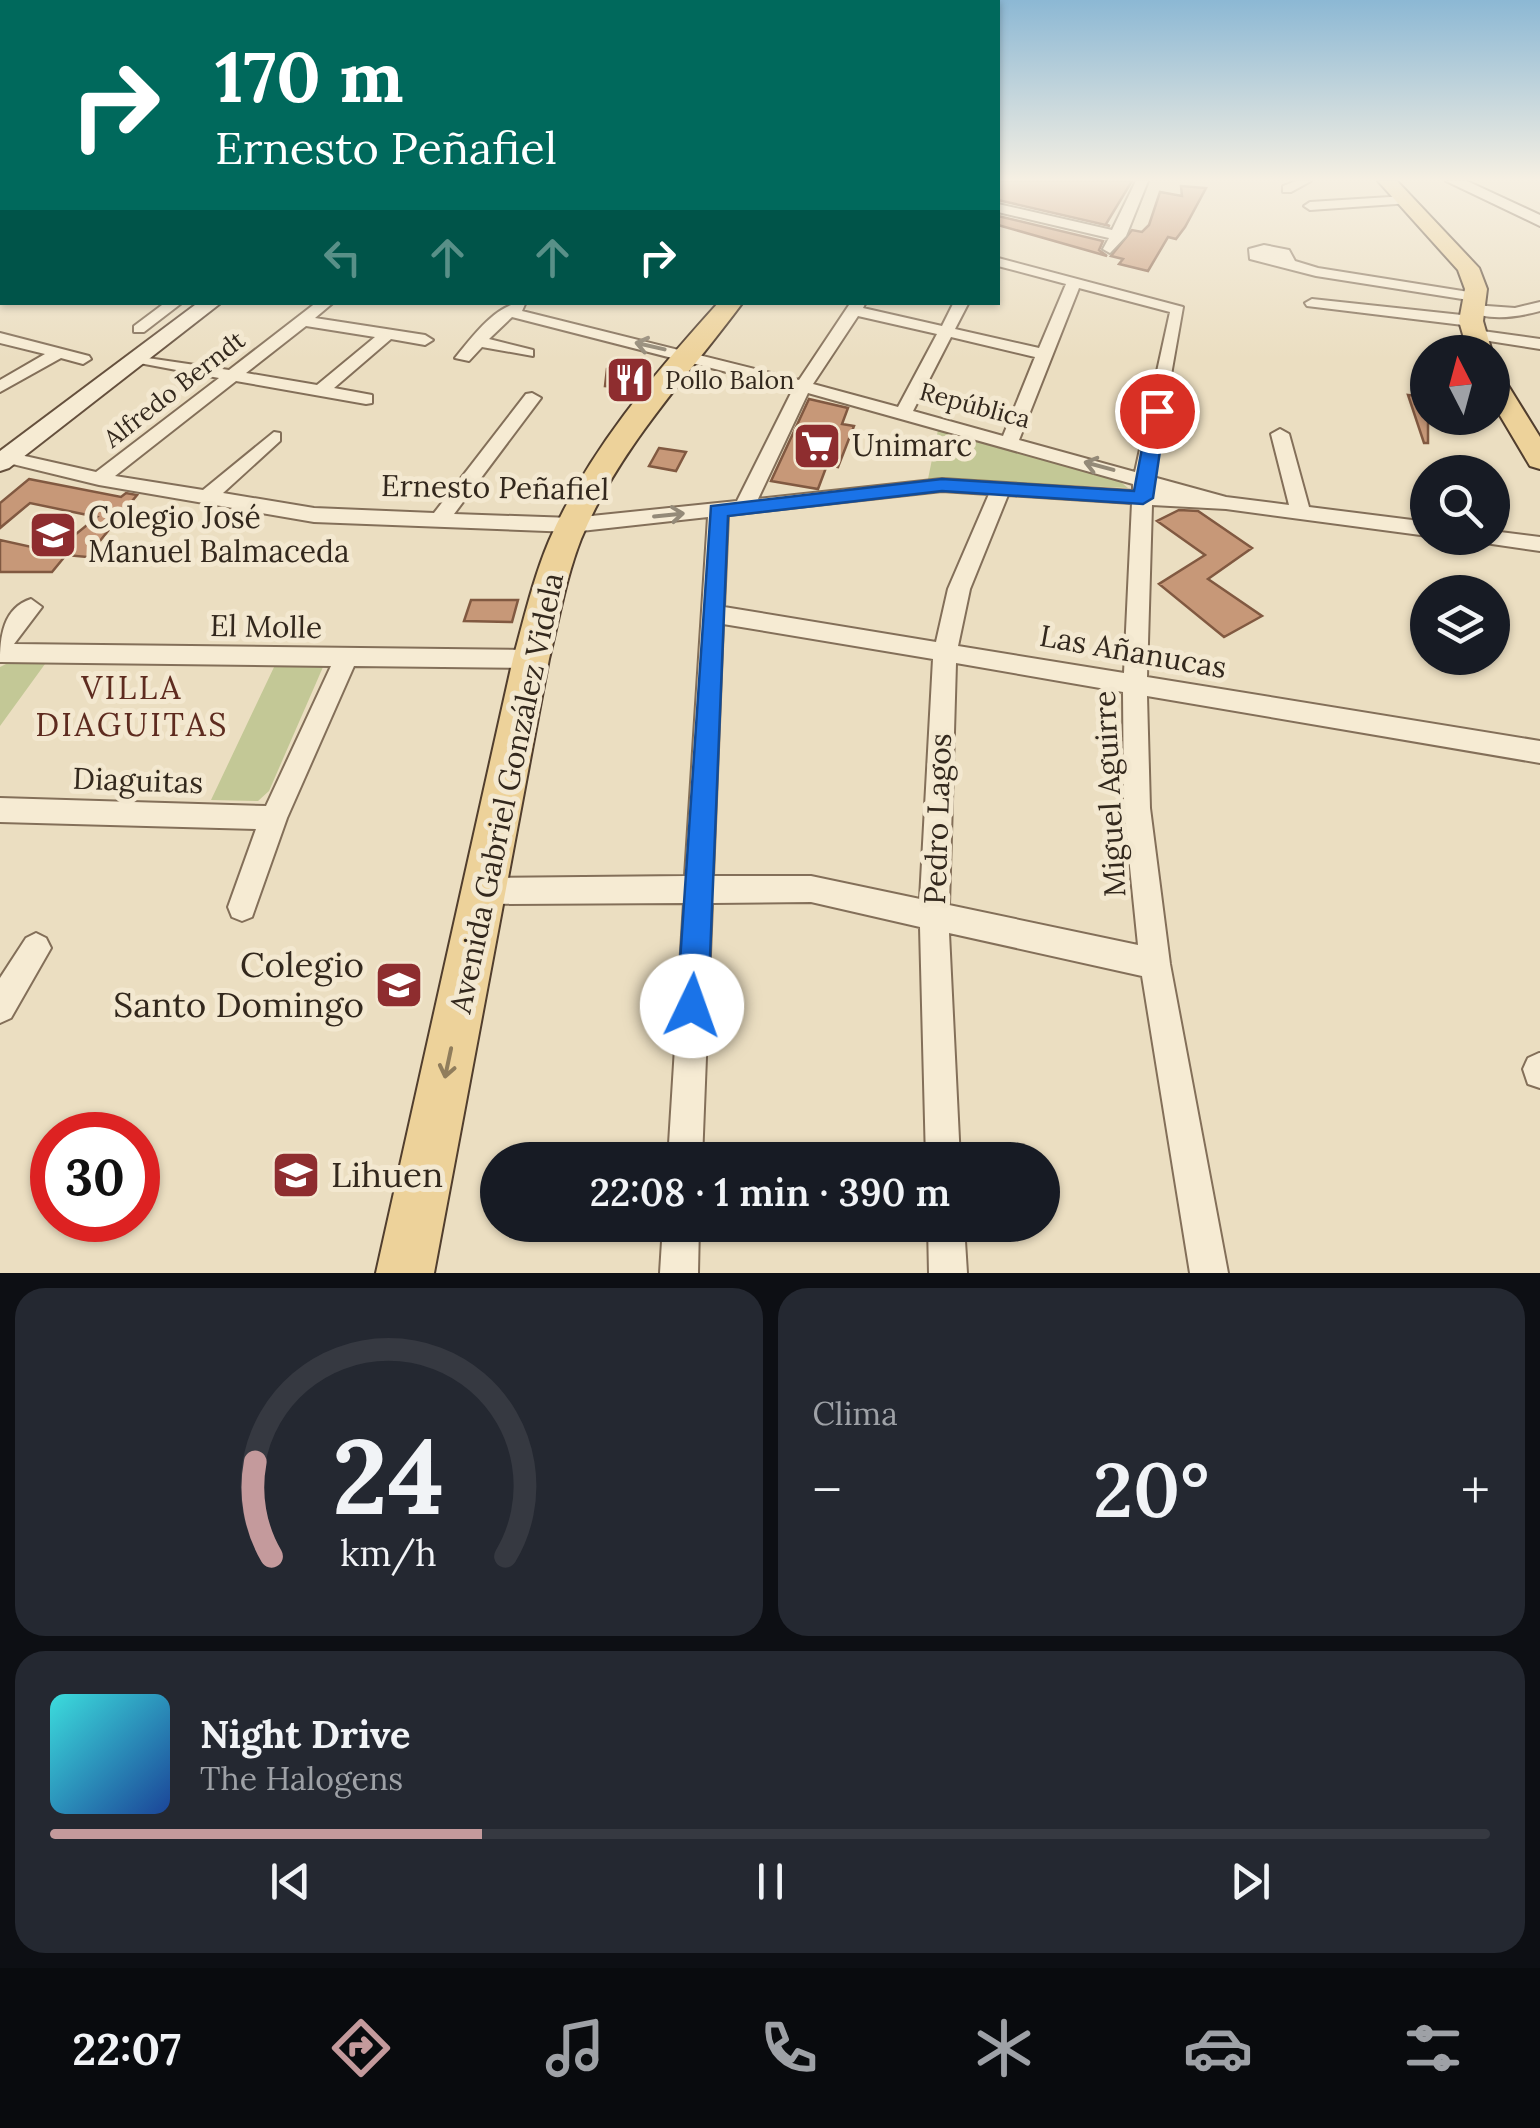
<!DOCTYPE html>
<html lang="es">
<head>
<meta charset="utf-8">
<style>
  :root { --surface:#171b24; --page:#242831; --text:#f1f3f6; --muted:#9ea1a6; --line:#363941; --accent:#c49a9c }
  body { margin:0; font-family:Lora,serif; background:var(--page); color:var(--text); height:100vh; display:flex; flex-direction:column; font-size:38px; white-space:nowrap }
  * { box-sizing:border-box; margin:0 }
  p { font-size:32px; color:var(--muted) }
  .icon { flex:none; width:55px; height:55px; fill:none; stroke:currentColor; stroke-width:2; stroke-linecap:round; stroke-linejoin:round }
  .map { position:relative; height:1273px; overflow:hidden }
  .sheet { display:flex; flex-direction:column; gap:15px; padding:15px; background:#0d0f14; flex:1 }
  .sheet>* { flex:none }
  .top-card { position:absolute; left:0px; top:0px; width:1000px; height:305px; box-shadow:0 2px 8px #0004; background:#00695c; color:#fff; overflow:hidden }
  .needle { width:65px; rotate:354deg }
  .buttons { position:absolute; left:1410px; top:335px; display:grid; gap:20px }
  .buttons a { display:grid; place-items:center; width:100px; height:100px; border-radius:50%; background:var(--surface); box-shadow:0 2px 8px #0004; font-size:50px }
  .speed { position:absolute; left:30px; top:1112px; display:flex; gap:20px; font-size:50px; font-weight:700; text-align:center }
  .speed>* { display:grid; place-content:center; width:130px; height:130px; border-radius:50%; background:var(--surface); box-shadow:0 2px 8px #0004; line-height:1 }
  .speed .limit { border:15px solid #d22; background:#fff; color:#111 }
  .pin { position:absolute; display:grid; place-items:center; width:85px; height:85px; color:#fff; margin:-42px; border:5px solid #fff; border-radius:50%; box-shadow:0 2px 10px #0007 }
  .me { position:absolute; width:110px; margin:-55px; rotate:3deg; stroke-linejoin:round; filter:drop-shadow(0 0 8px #0008) }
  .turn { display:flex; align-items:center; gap:35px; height:210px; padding:0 50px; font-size:45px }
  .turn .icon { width:130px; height:130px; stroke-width:2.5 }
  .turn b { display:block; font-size:70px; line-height:85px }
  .lanes { display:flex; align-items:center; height:95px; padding:0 50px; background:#0003; justify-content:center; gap:50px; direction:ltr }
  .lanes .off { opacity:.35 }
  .big { font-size:75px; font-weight:600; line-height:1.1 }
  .sheet .card { flex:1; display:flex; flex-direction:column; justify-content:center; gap:15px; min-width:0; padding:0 35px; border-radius:30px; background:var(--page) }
  .sheet .dial { align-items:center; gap:0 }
  .dial svg { height:260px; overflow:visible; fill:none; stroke:var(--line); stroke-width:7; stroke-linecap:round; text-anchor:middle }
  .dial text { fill:var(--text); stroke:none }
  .song { display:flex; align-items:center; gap:30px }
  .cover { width:120px; height:120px; border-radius:15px; background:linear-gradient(135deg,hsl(180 70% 55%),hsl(220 70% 35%)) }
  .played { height:10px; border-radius:5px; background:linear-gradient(90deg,var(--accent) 30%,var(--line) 30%) }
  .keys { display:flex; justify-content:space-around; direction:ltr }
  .heat { display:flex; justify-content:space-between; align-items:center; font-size:55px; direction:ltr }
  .sheet .tiles { flex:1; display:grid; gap:15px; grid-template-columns:1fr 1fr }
  .card:last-child { grid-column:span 2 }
  .trip { position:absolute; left:480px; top:1142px; width:580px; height:100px; border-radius:50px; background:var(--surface); box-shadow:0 2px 8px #0004; font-weight:600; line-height:100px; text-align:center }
  .menu { display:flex; height:160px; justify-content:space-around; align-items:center; background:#090b0e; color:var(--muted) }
  .menu .icon { width:70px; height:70px }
  .menu .current { color:var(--accent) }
  .menu b { font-size:45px; color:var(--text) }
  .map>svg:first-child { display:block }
  .green { fill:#c3c896 }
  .building { fill:#c79878; stroke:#815941; stroke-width:2.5 }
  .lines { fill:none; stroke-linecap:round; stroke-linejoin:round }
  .street-casing { stroke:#836f59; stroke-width:4 }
  .secondary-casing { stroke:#65503d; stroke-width:4 }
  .primary-casing { stroke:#513e2e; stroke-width:4 }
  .street { fill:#f6ebd3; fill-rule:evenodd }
  .secondary { fill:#f6ebd3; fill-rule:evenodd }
  .primary { fill:#edd29a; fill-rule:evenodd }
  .oneway { stroke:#948a78 }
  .oneway2 { stroke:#907d5c }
  .route { fill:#1a73e8; stroke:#114b97; stroke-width:2.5 }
  .labels { text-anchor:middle; stroke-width:10; stroke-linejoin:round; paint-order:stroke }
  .far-poi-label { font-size:25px; fill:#33281d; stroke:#f3e8d0; text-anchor:start }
  .far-street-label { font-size:25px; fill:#33281d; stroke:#f3e8d0 }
  .poi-label { font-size:30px; fill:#33281d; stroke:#f3e8d0; text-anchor:start }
  .street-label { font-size:30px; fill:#33281d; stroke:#f3e8d0 }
  .neighbourhood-label { font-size:32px; letter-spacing:2.5px; fill:#5e2b1f; stroke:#f3e8d0 }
  .near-poi-label { font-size:35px; fill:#33281d; stroke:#f3e8d0; text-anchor:end }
</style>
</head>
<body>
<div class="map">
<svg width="1540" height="1273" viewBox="0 0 1540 1273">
  <rect width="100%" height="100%" fill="#ebdec1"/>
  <path class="green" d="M938 430 1116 478 1128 488 928 479Z
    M8 663 45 664 0 726V667Z
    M275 665 323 667 269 791 258 801 211 800Z"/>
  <path class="building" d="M998 181H1132L1106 224 1110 226 998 200Z
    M1181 186 1206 188 1185 227 1176 239 1168 237 1148 271 1119 264 1123 259 1111 256 1132 230 1142 232 1149 225 1160 192 1182 196Z
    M998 216 1103 241 1099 250 1107 256 998 225Z
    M638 368 637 388 605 386 607 369Z
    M1408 395 1428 397V443H1424Z
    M809 399 848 408 842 424 854 426 838 467 827 465 818 489 771 481Z
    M659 448 686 452 676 471 649 466Z
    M29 479 121 497 126 493 137 495 87 557 66 555 52 572H0V540L54 552 97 517 30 503 0 528V503Z
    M1179 510 1198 511 1252 548 1208 579 1262 616 1224 637 1159 584 1205 555 1157 521Z
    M471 600H518L512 622 464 621Z"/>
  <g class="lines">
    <g class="street-casing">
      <path id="street" d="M1136 181H1148L1126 236 1110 253 1103 249 1109 238 998 212V204L1112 230Z
        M1296 181H1311L1291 192H1283V186Z
        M1406 196 1412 200 1410 203 1310 210 1304 206 1310 202Z
        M0 199H2V207H0Z
        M1264 245 1289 250 1295 261 1318 268 1475 293 1482 297 1475 301 1316 276 1250 259 1249 249Z
        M998 258 1183 307 1153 477 1226 497 1289 505 1271 434 1280 429 1289 434 1309 507 1428 522V536L1226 509 1152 505 1147 677 1540 741V763L1147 696 1150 808 1170 964 1228 1273H1190L1142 976 949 933 960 1160H926L920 927 811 902 712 903 702 1160H668L684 903 484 904 474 901 470 891 474 881 484 878 685 876 708 517 572 532 314 522 99 485 0 461V454L7 452 96 472 219 378 134 362V356L229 370 317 302H334L315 318 425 335 433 340 425 345 391 339 334 388 372 395V403L366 404 236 381 115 476 203 490 274 432 280 433V441L223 493 314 508 434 513 526 394 532 393 541 398 454 514 572 518 737 501 793 389 512 317 489 339 533 350V356L482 347 469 361 455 358C472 337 497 302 526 302L522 311 799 380 851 302H866L863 308 942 326 954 302H969L955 329 1039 348 1066 284 998 266ZM1079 288 1170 312 1135 472 1019 440ZM858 316 937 334 898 407 813 384ZM306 326 375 337 317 385 246 373ZM951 337 1035 357 1003 436 913 411ZM808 393 1133 484V491L942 479 758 499ZM942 491 989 494 948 589 936 642 724 607 728 515ZM1008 495 1132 503 1124 673 958 646 970 589ZM723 624 933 659 920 899 811 876H713ZM956 663 1123 692 1124 808 1138 945 949 905Z
        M1312 299 1471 316 1479 321 1471 326 1307 306 1305 303Z
        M166 302H183L144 332H134V326Z
        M1540 302V311C1518 317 1486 322 1466 309L1473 305 1515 308Z
        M1475 330 1540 339V349L1470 338V332Z
        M0 333 89 356 91 359 83 364 61 358 0 392V380L45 354 0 343Z
        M1492 531 1540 537V551L1485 543 1482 538H1492Z
        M31 599 42 607 14 644 531 650 539 653 543 659 539 665 531 668 354 666 287 818 252 917 242 921 232 917 228 907 256 829 0 822V798L266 806 331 666 0 662C0 637 3 608 31 599Z
        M36 933 46 938 51 948 11 1018 0 1023V978L26 938Z
        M1539 1053H1540V1088L1528 1084 1523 1069 1528 1058Z
        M663 1225H699L698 1273H660Z
        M928 1225H964L967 1273H929Z"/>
    </g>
    <g class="secondary-casing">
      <path id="secondary" d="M1446 181H1467L1540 215V226Z
        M199 302H222L9 468 0 471V451Z"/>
    </g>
    <g class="primary-casing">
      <path id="primary" d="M1378 181H1397L1479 268 1487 289 1483 321 1492 352H1468L1459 321 1465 289 1458 270Z
        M719 302H743C685 380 619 448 581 539 566 577 559 619 549 659L434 1273H376L513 659C524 619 533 579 549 541 588 451 654 374 719 302Z
        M1492 371 1501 374 1540 437V469L1530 466 1492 402Z"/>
    </g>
    <use href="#street" class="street"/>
    <use href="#secondary" class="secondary"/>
    <use href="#primary" class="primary"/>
  </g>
  <defs><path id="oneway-shaft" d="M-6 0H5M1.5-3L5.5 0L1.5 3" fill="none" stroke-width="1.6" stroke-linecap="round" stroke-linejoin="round" transform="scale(2.5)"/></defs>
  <g class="oneway">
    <use href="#oneway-shaft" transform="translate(650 346) rotate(-167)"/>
    <use href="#oneway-shaft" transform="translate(1099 466) rotate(-165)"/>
    <use href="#oneway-shaft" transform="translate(669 515) rotate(-6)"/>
  </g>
  <use class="oneway2" href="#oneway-shaft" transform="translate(448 1063) rotate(102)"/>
  <linearGradient id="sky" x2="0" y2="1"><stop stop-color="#8cb8d4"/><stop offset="0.5" stop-color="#f6f0e3"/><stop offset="1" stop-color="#f6f0e3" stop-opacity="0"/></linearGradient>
  <rect width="1540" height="359" fill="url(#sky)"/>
  <path class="route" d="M1157 406 1166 411 1153 498 1143 504 942 491 728 516 708 1006 703 1017 692 1022 681 1017 677 1006 711 506 942 479 1134 491 1149 411Z"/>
  <defs>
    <g id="restaurant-square" transform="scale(2.5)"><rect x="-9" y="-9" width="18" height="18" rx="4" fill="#8e2d2f" stroke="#f3e8d0"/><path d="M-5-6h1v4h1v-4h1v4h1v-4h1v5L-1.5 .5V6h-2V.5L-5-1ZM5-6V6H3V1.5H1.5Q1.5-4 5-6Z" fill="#fff"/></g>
    <g id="supermarket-square" transform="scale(2.5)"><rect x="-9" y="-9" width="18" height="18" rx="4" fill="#8e2d2f" stroke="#f3e8d0"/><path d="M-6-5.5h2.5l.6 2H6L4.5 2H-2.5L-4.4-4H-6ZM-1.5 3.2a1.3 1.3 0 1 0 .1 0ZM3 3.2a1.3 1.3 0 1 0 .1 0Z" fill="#fff"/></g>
    <g id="school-square" transform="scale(2.5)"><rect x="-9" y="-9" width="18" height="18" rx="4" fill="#8e2d2f" stroke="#f3e8d0"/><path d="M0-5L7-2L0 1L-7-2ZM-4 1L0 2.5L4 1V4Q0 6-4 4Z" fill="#fff"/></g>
  </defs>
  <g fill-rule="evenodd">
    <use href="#restaurant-square" x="630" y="380"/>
    <use href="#supermarket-square" x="817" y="446"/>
    <use href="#school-square" x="53" y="535"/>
    <use href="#school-square" x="399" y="985"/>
    <use href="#school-square" x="296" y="1175"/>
  </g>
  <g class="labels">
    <g class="far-poi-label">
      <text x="665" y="389">Pollo Balon</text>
    </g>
    <g class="far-street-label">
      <text transform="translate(174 389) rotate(-38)" y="9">Alfredo Berndt</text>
      <text transform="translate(975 405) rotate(15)" y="9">República</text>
    </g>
    <g class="poi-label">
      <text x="852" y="456">Unimarc</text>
      <text x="88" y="528">Colegio José<tspan x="88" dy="34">Manuel Balmaceda</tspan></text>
    </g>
    <g class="street-label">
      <text transform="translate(495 488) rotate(1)" y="10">Ernesto Peñafiel</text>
      <text transform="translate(266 627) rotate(1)" y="10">El Molle</text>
      <text transform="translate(1133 652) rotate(10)" y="10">Las Añanucas</text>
      <text transform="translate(138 781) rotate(2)" y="10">Diaguitas</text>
      <text transform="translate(507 793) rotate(-78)" y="10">Avenida Gabriel González Videla</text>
      <text transform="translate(1110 794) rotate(-93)" y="10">Miguel Aguirre</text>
      <text transform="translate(938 819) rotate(-88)" y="10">Pedro Lagos</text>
    </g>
    <g class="neighbourhood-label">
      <text x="132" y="699">VILLA<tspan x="132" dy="37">DIAGUITAS</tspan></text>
    </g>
    <g class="near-poi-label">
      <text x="364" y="977">Colegio<tspan x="364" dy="40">Santo Domingo</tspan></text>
      <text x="331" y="1187" text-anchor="start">Lihuen</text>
    </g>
  </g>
</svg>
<div class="buttons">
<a><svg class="needle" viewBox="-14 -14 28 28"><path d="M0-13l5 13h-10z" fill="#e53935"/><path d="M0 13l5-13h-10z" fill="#9ea1a6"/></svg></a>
<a><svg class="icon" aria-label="search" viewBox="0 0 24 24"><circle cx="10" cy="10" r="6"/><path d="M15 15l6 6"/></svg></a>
<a><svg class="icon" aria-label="layers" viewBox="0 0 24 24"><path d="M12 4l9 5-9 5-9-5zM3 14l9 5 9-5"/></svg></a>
</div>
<div class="speed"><div class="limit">30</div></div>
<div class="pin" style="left:1157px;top:411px;background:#d93025"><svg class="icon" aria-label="arrive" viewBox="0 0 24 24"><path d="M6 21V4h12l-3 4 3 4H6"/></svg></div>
<svg class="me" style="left:692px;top:1006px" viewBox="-20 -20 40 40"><circle r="19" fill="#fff"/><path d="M0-13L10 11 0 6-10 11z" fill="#1a73e8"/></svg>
<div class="trip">22:08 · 1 min · 390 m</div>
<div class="top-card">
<div class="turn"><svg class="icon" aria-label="right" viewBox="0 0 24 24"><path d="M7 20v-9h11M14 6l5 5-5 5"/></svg><div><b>170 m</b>Ernesto Peñafiel</div></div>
<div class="lanes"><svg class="icon off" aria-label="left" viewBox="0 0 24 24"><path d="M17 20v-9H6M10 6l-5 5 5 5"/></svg><svg class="icon off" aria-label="ahead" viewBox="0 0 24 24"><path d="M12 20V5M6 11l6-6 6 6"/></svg><svg class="icon off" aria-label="ahead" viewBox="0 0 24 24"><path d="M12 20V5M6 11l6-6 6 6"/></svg><svg class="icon" aria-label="right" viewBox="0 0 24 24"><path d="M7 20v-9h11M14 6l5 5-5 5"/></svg></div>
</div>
</div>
<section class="sheet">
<div class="tiles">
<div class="card dial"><svg viewBox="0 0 100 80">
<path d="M14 69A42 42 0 1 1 86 69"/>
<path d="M14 69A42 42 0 0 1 9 40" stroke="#c49a9c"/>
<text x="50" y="56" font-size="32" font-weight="700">24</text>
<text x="50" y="72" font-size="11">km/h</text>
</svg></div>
<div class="card"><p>Clima</p>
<div class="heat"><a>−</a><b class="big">20°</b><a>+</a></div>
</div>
<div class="card">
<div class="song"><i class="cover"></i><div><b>Night Drive</b><p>The Halogens</p></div></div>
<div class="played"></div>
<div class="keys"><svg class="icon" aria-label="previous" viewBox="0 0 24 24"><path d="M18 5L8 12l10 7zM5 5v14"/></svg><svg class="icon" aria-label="pause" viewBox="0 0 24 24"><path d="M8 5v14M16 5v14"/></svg><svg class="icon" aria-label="next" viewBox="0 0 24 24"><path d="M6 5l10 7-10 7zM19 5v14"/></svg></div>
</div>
</div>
</section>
<nav class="menu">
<b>22:07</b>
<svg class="icon current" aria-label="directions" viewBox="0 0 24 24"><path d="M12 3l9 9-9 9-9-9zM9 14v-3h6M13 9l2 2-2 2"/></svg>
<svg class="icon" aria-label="music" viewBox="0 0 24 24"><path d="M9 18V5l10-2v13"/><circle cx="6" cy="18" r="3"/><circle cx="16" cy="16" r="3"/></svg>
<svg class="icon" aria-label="phone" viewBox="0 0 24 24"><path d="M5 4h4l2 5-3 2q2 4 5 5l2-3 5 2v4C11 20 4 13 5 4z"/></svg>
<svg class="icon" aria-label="climate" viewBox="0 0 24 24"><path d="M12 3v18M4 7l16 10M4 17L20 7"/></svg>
<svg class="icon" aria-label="car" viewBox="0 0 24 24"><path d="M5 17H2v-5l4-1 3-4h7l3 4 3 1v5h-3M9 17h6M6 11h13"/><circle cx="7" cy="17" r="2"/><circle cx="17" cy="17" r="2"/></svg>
<svg class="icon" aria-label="filters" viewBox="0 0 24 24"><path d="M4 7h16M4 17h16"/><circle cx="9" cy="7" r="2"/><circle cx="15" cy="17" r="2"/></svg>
</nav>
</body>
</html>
